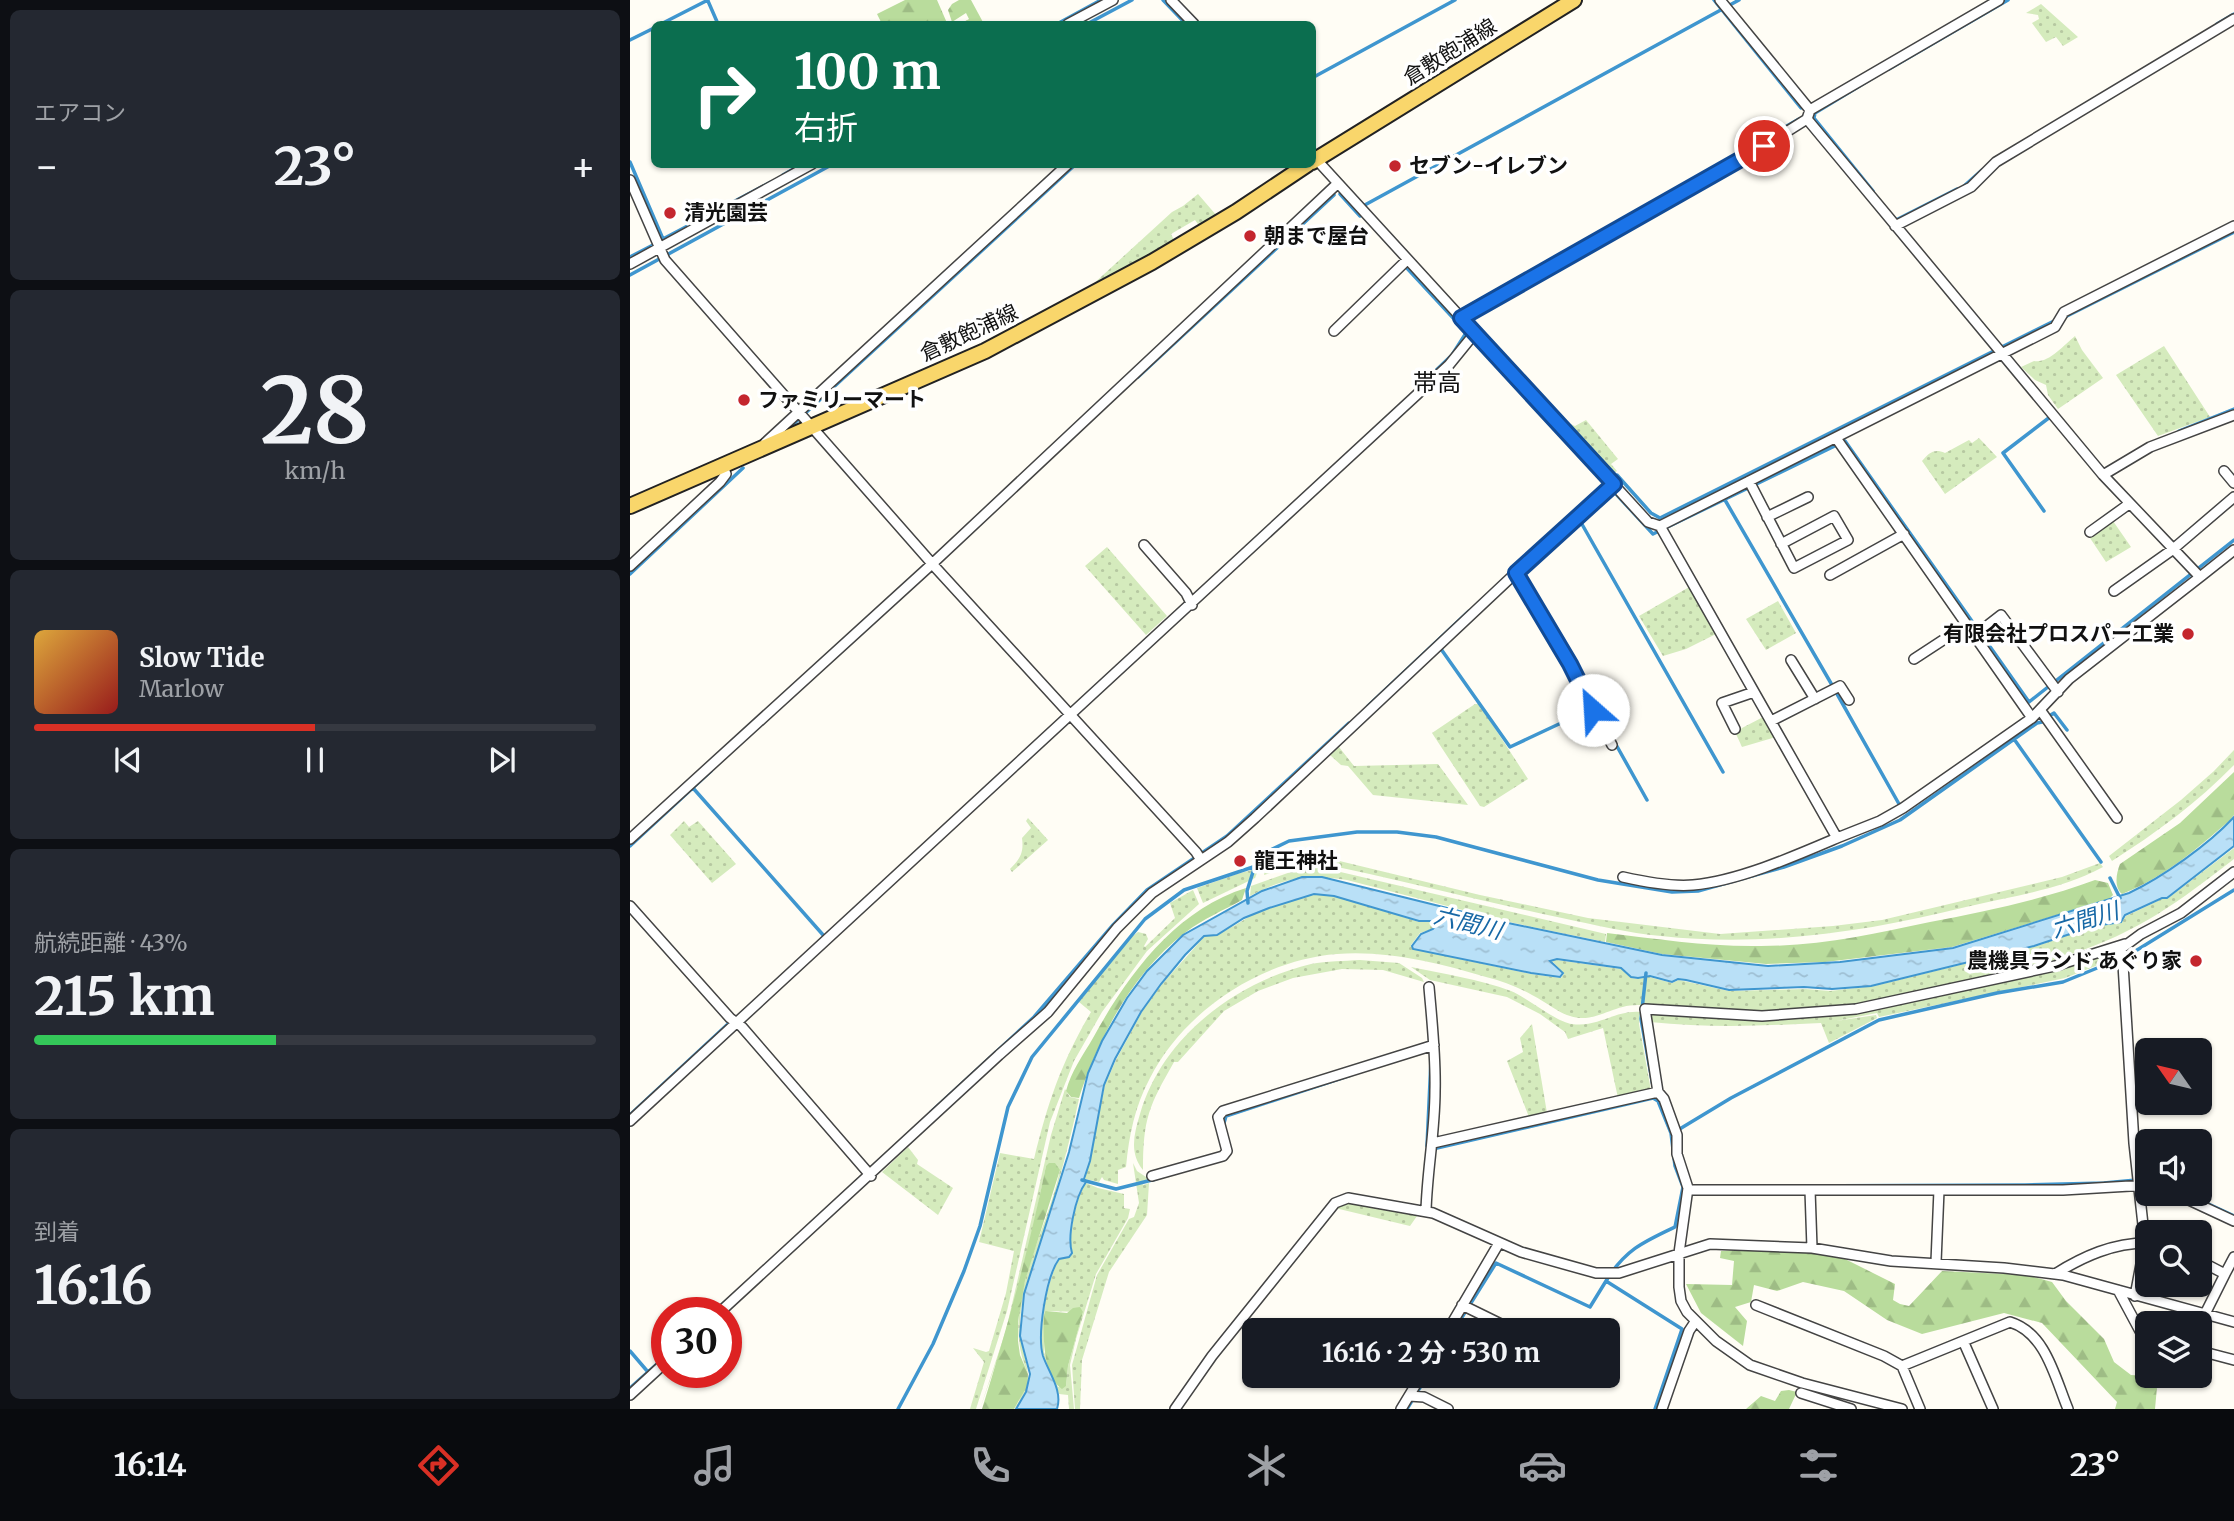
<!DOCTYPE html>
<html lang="ja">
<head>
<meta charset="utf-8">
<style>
  :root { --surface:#171b24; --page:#242831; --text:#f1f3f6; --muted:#9ea1a6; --line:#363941; --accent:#d93025 }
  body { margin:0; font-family:Merriweather,"Noto Sans JP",serif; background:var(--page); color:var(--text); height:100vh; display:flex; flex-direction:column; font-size:26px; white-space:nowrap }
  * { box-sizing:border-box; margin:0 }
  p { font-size:23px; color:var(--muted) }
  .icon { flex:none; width:38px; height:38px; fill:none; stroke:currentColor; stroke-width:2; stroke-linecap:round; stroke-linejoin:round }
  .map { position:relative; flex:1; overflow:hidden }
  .details { display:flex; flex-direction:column; gap:10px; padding:10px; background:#0d0f14; width:630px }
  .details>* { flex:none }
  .top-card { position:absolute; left:21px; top:21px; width:665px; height:147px; border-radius:10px; box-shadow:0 2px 5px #0004; background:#0b6e4f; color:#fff; overflow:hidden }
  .needle { width:46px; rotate:304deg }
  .controls { position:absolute; left:1505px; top:1038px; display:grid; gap:14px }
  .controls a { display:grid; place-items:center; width:77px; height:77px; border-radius:10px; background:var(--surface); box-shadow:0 2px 5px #0004; font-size:35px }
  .speed { position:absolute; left:21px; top:1297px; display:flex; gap:14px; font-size:35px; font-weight:700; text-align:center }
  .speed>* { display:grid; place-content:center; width:91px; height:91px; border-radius:50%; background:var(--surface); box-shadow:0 2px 5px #0004; line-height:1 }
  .speed .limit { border:10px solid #d22; background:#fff; color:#111 }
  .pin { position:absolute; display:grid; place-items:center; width:60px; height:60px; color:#fff; margin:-30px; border:4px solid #fff; border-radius:50%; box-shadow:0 2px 7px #0007 }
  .me { position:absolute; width:77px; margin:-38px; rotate:334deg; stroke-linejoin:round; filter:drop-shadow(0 0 5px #0008) }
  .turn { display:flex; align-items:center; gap:24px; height:147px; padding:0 28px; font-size:32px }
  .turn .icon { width:91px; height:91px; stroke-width:2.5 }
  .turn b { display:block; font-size:49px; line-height:60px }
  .big { font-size:52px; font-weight:700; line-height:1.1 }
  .details .widget { flex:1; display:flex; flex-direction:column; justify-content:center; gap:10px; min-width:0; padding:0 24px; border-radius:10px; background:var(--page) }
  .details .dial { align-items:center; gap:0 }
  .dial b { font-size:91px; line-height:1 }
  .song { display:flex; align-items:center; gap:21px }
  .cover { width:84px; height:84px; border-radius:10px; background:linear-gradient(135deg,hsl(40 70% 55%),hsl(0 70% 35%)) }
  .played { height:7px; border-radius:4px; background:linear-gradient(90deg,var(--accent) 50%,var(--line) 50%) }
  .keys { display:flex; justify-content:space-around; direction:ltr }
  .heat { display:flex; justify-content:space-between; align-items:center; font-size:38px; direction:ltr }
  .charge { height:10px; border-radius:5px; background:linear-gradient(90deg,#34c759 43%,var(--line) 0) }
  .trip { position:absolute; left:612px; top:1318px; width:378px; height:70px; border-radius:10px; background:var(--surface); box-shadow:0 2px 5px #0004; font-weight:700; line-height:70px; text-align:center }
  .tabs { display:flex; height:112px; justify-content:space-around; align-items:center; background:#090b0e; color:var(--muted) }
  .tabs .icon { width:49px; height:49px }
  .tabs .active { color:var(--accent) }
  .tabs b { font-size:32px; color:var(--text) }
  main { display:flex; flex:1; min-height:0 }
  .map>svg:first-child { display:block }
  .grass { fill:url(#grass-dots); fill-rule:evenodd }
  .forest { fill:url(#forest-firs) }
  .water { fill:url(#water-ripples); stroke:#3f96cf; stroke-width:2 }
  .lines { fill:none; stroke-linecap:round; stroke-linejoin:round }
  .stream { stroke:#3f96cf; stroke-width:3.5 }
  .street-casing { stroke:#444; stroke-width:12 }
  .primary-casing { stroke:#222; stroke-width:18 }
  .street { stroke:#fff; stroke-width:9 }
  .primary { stroke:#f9d66b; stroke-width:14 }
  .route-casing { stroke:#114b97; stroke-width:18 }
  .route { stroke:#1a73e8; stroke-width:12 }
  .poi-dot { fill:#c4262e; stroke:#fff; stroke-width:2.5 }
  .labels { text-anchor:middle; stroke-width:7; stroke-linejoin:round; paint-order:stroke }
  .street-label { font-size:21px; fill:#111; stroke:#fff }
  .poi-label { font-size:21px; font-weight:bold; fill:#111; stroke:#fff; text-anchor:start }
  .water-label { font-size:23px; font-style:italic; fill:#1768a6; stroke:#fff }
  .quarter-label { font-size:24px; fill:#111; stroke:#fff }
</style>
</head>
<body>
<main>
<section class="details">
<div class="widget"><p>エアコン</p>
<div class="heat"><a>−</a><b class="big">23°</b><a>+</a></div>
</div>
<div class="widget dial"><b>28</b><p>km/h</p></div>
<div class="widget">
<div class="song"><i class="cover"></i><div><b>Slow Tide</b><p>Marlow</p></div></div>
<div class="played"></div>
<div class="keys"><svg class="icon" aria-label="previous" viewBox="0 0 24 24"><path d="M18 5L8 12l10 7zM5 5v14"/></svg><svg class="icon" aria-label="pause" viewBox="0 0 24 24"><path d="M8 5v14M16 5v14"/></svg><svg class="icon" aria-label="next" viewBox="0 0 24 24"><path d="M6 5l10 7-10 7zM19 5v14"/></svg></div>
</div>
<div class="widget"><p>航続距離 · 43%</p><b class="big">215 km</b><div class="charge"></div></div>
<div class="widget"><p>到着</p><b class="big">16:16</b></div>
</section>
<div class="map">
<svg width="1604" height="1409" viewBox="0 0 1604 1409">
  <defs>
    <pattern id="grass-dots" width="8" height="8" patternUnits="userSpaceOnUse" patternTransform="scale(1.75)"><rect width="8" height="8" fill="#d5ebbd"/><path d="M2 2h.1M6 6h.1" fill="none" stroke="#b6c8a1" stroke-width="1.8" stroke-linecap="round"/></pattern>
    <pattern id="forest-firs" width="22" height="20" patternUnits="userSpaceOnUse" patternTransform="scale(1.75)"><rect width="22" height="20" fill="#b9dc9c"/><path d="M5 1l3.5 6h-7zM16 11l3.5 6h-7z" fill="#9ebc85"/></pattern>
    <pattern id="water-ripples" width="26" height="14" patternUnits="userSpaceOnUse" patternTransform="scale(1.75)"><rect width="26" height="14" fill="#b9e0f7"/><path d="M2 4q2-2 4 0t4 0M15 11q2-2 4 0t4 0" fill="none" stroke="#9ebfd3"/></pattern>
  </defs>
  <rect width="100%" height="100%" fill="#fffdf5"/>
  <path class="grass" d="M1411 4 1448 37 1433 46 1426 37 1416 42 1402 23 1409 19 1408 15 1396 13Z
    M568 194 587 216 570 227 565 220 541 234 545 242 463 288 461 286 542 212 553 206Z
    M1445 336 1452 350 1473 378 1428 409 1418 395 1416 385 1405 380 1391 367 1404 361C1418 364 1434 345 1445 336Z
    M1534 346 1580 417 1528 436 1486 375Z
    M931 420 945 426 956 420 988 459 981 464 987 471 982 475Z
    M1349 438 1367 457 1315 494 1292 461C1299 453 1304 448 1315 453L1339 440 1342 443Z
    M1483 521 1501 547 1476 562 1460 538Z
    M477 547 537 616 516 635 455 566Z
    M1061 586 1086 634 1056 649 1033 656 1009 616Z
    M1148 601 1166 633 1136 650 1116 619Z
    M845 704H849L898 779 854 807 850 806 802 733Z
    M1135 716 1146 737 1112 747 1106 734 1112 728Z
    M709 747 724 766 808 764 838 805 743 795 718 766 711 765 700 755Z
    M1604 750V765C1568 802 1526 833 1482 861L1479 856 1551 800 1584 771Z
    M398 818 418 840 382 872 380 869C390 859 394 853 392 838L401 828 396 821Z
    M54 821 59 827 68 821 106 864 82 883 40 835Z
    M1604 848V859C1550 901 1507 933 1441 954L1442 959C1368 975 1294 994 1219 1006 1191 1010 1161 1011 1132 1012 1090 1014 1049 1005 1008 1005 984 1005 971 1019 950 1018 932 1017 917 1002 902 995 888 987 872 981 856 977 809 963 756 950 707 954 631 960 554 1011 520 1078 505 1106 499 1135 496 1167L488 1170V1184L474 1180 472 1177 469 1182 455 1179 475 1085 486 1060 512 1012 532 984 575 936C596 935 613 918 633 910 648 904 669 896 685 895 708 893 765 915 789 922L803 921 806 924 802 929 790 933 781 945 783 949 901 974 931 978 934 973 921 960H927L991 969 1001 978 1008 979 1019 977 1042 983 1049 980 1099 991 1175 989 1200 991 1244 986 1407 946 1464 926 1491 923 1496 916 1532 899H1537Z
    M693 857 850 895 958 918 1090 934 1203 926 1252 920 1432 877 1470 863 1473 867C1431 890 1381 896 1336 907 1236 932 1134 947 1031 936 998 933 965 925 932 918 851 901 770 880 689 863L662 866 634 875 635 870 668 858Z
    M689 867 976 934 975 942 879 922 717 880C676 874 657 877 620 896L621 886 672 868Z
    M629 868 625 878 573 903 567 888 607 874Z
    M563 890 569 904 517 951 472 1012 444 1061 420 1122 377 1311 346 1409H340L354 1362 343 1348 356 1352 359 1351 376 1293 384 1251 349 1242 370 1153 404 1159C418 1102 431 1063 461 1012L449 1002 500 938 508 932 516 934 518 939 514 946 515 947 545 918 540 903Z
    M1475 954H1481L1486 958 1435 978 1249 1017 1247 1013 1206 1021 1246 1015 1247 1018 1199 1043 1191 1023C1133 1026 1077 1028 1020 1022L1018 1013C1064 1016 1111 1021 1157 1018 1223 1013 1287 1001 1351 986 1393 976 1435 967 1475 954Z
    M730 960 769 963 792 978 794 982 753 970 712 969 663 978 628 991 594 1011 548 1062H544C519 1106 513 1118 513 1170 499 1153 504 1134 510 1114 532 1037 606 982 681 964 697 961 714 961 730 960Z
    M781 967C814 974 849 979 881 991 898 998 926 1022 942 1024 967 1028 985 1010 1010 1012L1009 1024 1021 1091 988 1098 973 1028 938 1039 935 1032 910 1014 877 997 800 980Z
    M902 1024 917 1113 899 1117 877 1061 893 1052 890 1038Z
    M435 1089 440 1097 449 1099C439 1145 427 1189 413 1234 404 1264 391 1291 390 1323 388 1355 413 1382 384 1409L389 1401 398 1374C368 1306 416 1237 430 1170L416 1166 403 1229 377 1331 350 1409 376 1330 421 1135Z
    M278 1147 288 1160 287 1164 323 1188 308 1215 252 1172Z
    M503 1163 507 1171 519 1179 512 1182 513 1185 519 1183 517 1215 479 1272 452 1360 450 1409H445L442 1365 467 1275 499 1219 504 1217 509 1203Z
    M456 1183 468 1188 494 1194V1208L500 1209 498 1218 466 1274 446 1339 440 1365 444 1409H439L438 1395 429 1394C425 1381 418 1370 414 1357 407 1336 417 1276 430 1259L440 1257 442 1253C438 1237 446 1197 456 1183ZM416 1311 453 1312 438 1366 436 1386 428 1387 414 1352Z
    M717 1202 787 1214V1216L780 1226 705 1208Z"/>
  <path class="forest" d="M275 0H307L317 23 313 24H252L247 14Z
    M329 0H341L354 24H330L339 19 336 13 322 22 318 10 322 4Z
    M1604 772V815L1600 820C1567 849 1533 878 1492 894 1484 887 1486 874 1490 864L1550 823Z
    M1465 880 1478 883 1483 895 1479 899 1322 947 1195 962 1136 964 1032 954 976 942 977 933C1028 939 1079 947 1131 946 1190 946 1243 934 1300 922 1356 911 1411 900 1465 880Z
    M616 888 612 900C594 910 573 919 556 932 503 972 469 1036 449 1098L441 1097 436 1091C441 1072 453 1055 463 1038 497 976 545 910 616 888Z
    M419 1163H425L430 1170 395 1281 388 1321V1341L390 1355 398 1374 397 1386 384 1409H352C377 1329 399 1249 416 1166Z
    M1112 1250 1205 1254 1265 1284 1263 1300 1270 1304 1279 1306 1312 1271 1396 1275 1422 1282 1436 1301 1474 1339 1484 1362 1501 1375 1521 1376 1527 1387 1525 1409H1485L1487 1402 1412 1323 1374 1313 1292 1334 1257 1320 1214 1291 1173 1282 1147 1291 1124 1285 1121 1302 1105 1307 1117 1321 1113 1346 1071 1313 1056 1284 1102 1285 1104 1261 1090 1258 1091 1251Z
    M450 1307 453 1312 438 1366 436 1386 432 1389C413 1376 413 1336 414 1315L416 1311 437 1313 443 1308Z
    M1159 1390 1167 1392 1159 1409H1116L1131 1396 1145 1401 1151 1391Z"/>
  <path class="water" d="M1604 817V846L1537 898H1532L1495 915 1491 922 1464 926 1404 946 1241 986 1202 989 1174 987 1099 990 1056 980 1048 979 1042 982 1020 976 1008 978 1001 977 991 968 927 959 920 961 933 973 930 977 901 973 783 949 782 946 791 934 803 929 806 925 803 921H789L704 896 684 894 639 908 614 918 587 935 574 936 555 955 531 984 511 1012 485 1059 474 1085 460 1161 454 1179 456 1182C445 1197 437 1237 442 1253L439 1257 429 1259C416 1277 407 1335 413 1356 419 1373 433 1391 427 1409H386L396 1392 400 1374 390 1336 394 1294 439 1152 458 1073 472 1041 497 998 517 971 553 935 632 891 672 877H692L878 923 1032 955 1138 966 1210 962 1323 948 1499 893C1533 877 1579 844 1604 817Z"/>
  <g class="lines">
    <path class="stream" d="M533 0 556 24
      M1084 0 1171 108
      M78 1 88 24
      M31 24 78 0
      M427 24 471 0
      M457 24 502 0
      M1587 24 1604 14
      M0 40 24 28
      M1259 69 1378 0
      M682 78 825 0
      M0 162 33 239
      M153 175 172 164
      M1334 186 1352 170
      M1243 191 1184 118 1185 113 1246 76
      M710 194 730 216
      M733 206 1109 0
      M1266 220 1327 189
      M31 240 141 182
      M0 257 23 245
      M775 266 1023 534 1215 441 1399 702 1604 540
      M0 275 203 164
      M830 311 1169 119
      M1435 317 1604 232
      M508 377 704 195
      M797 379 822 355 836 333
      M157 430 446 164
      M1549 431 1604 409
      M1095 500 1202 685 1269 804
      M1414 511 1373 453 1420 417
      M949 519 1093 772
      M912 544 987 475 1021 513 1030 518 1424 321
      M0 574 113 468
      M811 649 880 747 961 709
      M738 706 839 611
      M1419 716 1424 713 1437 730
      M1384 739 1471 862
      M984 741 1017 800
      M63 788 194 936
      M0 846 81 771
      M1480 878 1490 898
      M618 903 617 891 628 856 659 841 727 832H767L806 837 968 880 1042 892 1068 891 1154 867 1212 846 1270 820 1407 723 1412 722
      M1016 973 1011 1019 1023 1086
      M801 1060 797 1146 807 1148 1023 1098 1028 1101 1041 1133 1045 1166 1053 1187 1045 1227C1013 1242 995 1250 976 1281L1052 1329 1025 1409
      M301 1112 404 1017 483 925 517 890 597 836 719 723
      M0 1115 99 1023
      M594 1123 596 1116 721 1075
      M1048 1130 1101 1098 1249 1020 1367 993 1433 982 1499 955 1604 890
      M452 1180 486 1189 526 1179
      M1062 1186H1107
      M1121 1186 1395 1185 1474 1183 1517 1179
      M1557 1194 1604 1216
      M824 1330 866 1263 960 1307 976 1281
      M0 1351 18 1372
      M0 1388 37 1355
      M268 1409 303 1344 334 1271 350 1226 378 1107 402 1057 515 919 554 890 623 867
      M777 1409 797 1376"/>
    <g class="street-casing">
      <path id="street" d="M541 0 564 24
        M1090 0 1180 110
        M438 24 483 0
        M685 158 1018 522 1030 526 1207 838 1250 821 1273 808 1402 718 1439 679 1570 577 1473 475 1177 119
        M0 180 35 260 305 567 566 852 571 860
        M1265 226 1341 187 1366 162 1604 19
        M0 264 182 164
        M831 318 1134 146 1177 119 1180 110 1369 0
        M704 331 777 260
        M1206 438 1402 718
        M135 443 438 164
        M1594 471 1604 483
        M1473 475 1520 447 1604 415
        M1119 481 1164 568 1218 540 1204 516 1151 544
        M1137 517 1178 497
        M1030 526 1425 327 1434 312 1604 226
        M1460 532 1499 504
        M514 545 556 593 562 605
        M0 566 90 482 96 474 93 466
        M886 573 940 664 982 745
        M1200 575 1274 534
        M1570 577 1604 550
        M1484 591 1542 550 1604 497
        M1344 636 1371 615 1428 692
        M1284 659 1336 625
        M1161 660 1185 699
        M1411 711 1487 818
        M1141 721 1210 686 1219 700
        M1105 729 1092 703 1124 692
        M0 839 302 564 707 184
        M993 877C1015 882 1040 887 1063 885 1108 881 1165 856 1207 838
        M0 906 100 1018 112 1027 241 1176
        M0 1121 819 365 845 333
        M803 1143 1028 1092
        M522 1176 593 1156 597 1151 588 1117 593 1111 804 1045
        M1058 1190H1433L1517 1185
        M1180 1190 1182 1248
        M1546 1194 1604 1221
        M796 1211C797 1171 805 1132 805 1091 806 1057 802 1022 799 987
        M1570 1261 1595 1274 1575 1314
        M1306 1262 1309 1190
        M1425 1274C1454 1256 1483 1243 1517 1243
        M1595 1274 1604 1257
        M1488 1290 1510 1331 1517 1336
        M1505 1296 1515 1243 1504 1143 1492 948 1511 934 1551 913 1604 872
        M832 1305 883 1330
        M1126 1305 1254 1356 1272 1366
        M90 1312 369 1055 418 1012 487 928 522 893 598 842 625 818 892 567 984 484
        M818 1330 869 1243
        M1334 1343 1363 1409
        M1570 1351 1604 1360
        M1171 1393 1221 1409
        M0 1395 37 1361
        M779 1396 794 1397 818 1409
        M545 1409 582 1356 701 1208 705 1203 718 1198 803 1213 891 1252 966 1273H989L1080 1244 1182 1248 1261 1261 1374 1268 1433 1275 1604 1322
        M771 1409 791 1376
        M1032 1409 1059 1331 1065 1322
        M1272 1409 1172 1383 1120 1365 1086 1341 1057 1312 1051 1301 1049 1287V1253L1058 1188 1047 1154V1135L1034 1099 1028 1092 1015 1009 1132 1016 1226 1009 1425 966 1495 944
        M1290 1409 1272 1366 1380 1322C1416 1333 1425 1378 1438 1409"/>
    </g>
    <g class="primary-casing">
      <path id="primary" d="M682 162 944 0
        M0 506 355 351 522 262 606 212 678 164"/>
    </g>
    <use href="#street" class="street"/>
    <use href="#primary" class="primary"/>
  </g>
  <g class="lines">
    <g class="route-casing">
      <path id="route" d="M963 710 940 664 886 573 984 484 831 318 1134 146"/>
    </g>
    <use href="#route" class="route"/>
  </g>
  <g class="poi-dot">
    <circle cx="765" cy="166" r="7"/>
    <circle cx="40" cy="213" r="7"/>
    <circle cx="620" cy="236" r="7"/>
    <circle cx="114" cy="400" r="7"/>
    <circle cx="1558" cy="634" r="7"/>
    <circle cx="610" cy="861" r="7"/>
    <circle cx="1566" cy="961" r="7"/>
  </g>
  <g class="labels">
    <g class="street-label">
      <text transform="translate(820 52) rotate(-32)" y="7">倉敷飽浦線</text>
      <text transform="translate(339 333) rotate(-25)" y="7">倉敷飽浦線</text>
    </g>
    <g class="poi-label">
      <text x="779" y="173">セブン-イレブン</text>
      <text x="54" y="220">清光園芸</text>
      <text x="634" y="243">朝まで屋台</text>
      <text x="128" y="407">ファミリーマート</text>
      <text x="1544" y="641" text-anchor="end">有限会社プロスパー工業</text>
      <text x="624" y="868">龍王神社</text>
      <text x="1552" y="968" text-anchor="end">農機具ランド あぐり家</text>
    </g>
    <g class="water-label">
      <text transform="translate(1455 920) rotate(-17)" y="8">六間川</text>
      <text transform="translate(838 923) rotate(14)" y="8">六間川</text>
    </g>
    <g class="quarter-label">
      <text x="807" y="391">帯高</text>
    </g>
  </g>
</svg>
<div class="controls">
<a><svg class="needle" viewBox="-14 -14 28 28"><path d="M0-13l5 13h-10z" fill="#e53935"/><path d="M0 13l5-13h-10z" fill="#9ea1a6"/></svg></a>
<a><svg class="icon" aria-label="sound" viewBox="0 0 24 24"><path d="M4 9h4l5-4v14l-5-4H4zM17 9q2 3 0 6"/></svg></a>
<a><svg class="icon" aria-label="search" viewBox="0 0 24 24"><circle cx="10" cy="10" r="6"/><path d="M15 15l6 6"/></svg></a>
<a><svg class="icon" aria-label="layers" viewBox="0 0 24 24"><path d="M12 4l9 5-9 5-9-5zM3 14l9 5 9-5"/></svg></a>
</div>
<div class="speed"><div class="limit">30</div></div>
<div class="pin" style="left:1134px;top:146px;background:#d93025"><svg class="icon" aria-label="arrive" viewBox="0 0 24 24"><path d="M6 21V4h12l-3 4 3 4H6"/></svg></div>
<svg class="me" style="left:963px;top:710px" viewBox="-20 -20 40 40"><circle r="19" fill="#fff"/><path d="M0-13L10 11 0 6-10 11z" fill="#1a73e8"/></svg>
<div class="trip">16:16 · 2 分 · 530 m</div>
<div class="top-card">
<div class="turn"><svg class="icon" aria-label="right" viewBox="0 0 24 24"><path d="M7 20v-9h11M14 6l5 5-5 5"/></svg><div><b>100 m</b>右折</div></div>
</div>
</div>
</main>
<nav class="tabs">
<b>16:14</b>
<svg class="icon active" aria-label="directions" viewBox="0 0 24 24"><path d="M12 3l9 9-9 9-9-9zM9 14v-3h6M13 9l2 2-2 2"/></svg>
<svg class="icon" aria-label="music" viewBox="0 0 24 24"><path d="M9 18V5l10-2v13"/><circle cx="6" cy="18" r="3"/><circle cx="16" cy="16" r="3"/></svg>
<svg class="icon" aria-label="phone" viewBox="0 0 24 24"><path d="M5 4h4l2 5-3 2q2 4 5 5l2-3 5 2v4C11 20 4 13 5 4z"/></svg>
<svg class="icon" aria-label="climate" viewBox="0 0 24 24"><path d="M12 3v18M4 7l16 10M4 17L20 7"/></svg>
<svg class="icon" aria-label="car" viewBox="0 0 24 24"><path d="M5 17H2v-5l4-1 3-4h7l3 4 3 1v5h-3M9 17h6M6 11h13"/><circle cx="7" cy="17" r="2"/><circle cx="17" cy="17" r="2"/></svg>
<svg class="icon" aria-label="filters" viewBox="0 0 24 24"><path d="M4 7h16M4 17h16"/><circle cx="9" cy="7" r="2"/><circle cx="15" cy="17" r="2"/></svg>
<b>23°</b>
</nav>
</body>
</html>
